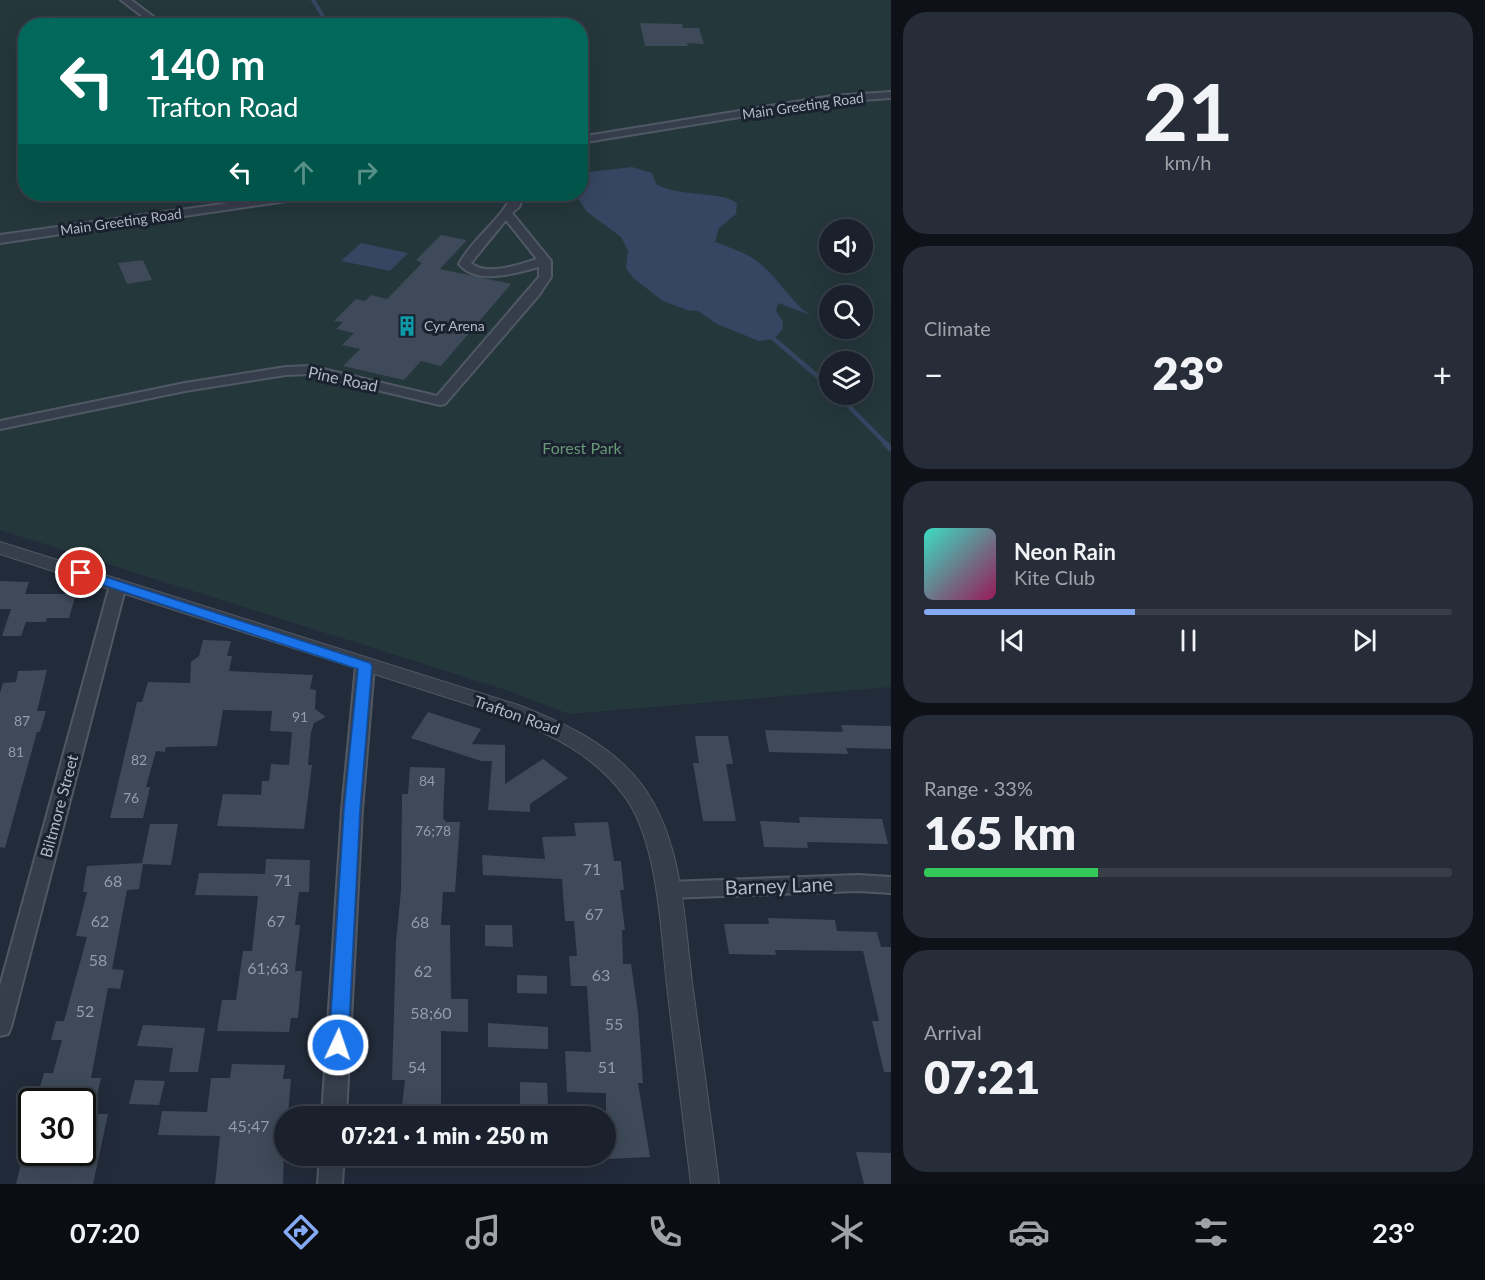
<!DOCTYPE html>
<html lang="en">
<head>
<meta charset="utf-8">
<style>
  :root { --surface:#1a202c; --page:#272d38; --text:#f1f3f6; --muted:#9fa3a9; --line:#383e48; --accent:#87aaf6 }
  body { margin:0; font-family:Lato,sans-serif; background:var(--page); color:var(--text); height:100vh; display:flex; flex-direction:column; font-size:22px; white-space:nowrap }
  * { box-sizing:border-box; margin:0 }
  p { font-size:20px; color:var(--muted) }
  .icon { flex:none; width:33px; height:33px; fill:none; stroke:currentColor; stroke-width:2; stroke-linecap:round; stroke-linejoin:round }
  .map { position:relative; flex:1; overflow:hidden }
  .panel { display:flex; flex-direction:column; gap:12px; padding:12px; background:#0e1218; width:594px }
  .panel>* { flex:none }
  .top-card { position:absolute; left:18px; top:18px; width:570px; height:183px; border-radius:24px; box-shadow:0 6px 24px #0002,0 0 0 2px var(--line); background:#00695c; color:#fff; overflow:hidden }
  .fabs { position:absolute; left:819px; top:219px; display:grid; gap:12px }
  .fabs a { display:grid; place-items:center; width:54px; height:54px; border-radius:50%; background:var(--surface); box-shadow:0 6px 24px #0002,0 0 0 2px var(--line); font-size:30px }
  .speed { position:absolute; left:18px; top:1088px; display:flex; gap:12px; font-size:30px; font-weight:700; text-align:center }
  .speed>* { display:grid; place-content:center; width:78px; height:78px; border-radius:50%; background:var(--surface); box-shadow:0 6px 24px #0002,0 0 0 2px var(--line); line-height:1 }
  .speed .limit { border:3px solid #111; border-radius:9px; background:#fff; color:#111 }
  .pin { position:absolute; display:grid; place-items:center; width:51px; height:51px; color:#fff; margin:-26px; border:3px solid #fff; border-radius:50%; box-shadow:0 2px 6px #0007 }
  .me { position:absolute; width:66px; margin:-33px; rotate:3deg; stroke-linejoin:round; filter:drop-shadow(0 0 4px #0008) }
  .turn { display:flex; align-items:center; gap:21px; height:126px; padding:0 30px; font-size:27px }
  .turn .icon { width:78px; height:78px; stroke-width:2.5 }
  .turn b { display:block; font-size:42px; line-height:51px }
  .lanes { display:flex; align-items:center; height:57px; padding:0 30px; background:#0003; justify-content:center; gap:30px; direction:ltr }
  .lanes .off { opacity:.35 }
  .big { font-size:45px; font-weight:800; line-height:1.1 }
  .panel .card { flex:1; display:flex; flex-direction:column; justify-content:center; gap:9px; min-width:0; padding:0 21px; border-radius:24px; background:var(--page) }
  .panel .dial { align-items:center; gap:0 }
  .dial b { font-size:78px; line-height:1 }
  .song { display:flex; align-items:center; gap:18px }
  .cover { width:72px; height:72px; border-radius:9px; background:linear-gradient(135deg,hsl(170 70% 55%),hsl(330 70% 35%)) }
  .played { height:6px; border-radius:3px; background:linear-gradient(90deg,var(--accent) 40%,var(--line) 40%) }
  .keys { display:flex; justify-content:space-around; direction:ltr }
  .heat { display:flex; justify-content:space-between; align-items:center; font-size:33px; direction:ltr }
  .charge { height:9px; border-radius:4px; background:linear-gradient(90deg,#34c759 33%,var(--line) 0) }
  .trip { position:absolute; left:274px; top:1106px; width:342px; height:60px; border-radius:30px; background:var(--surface); box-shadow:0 6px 24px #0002,0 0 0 2px var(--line); font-weight:800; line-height:60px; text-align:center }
  .dock { display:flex; height:96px; justify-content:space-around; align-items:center; background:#0a0d12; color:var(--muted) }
  .dock .icon { width:42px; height:42px }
  .dock .current { color:var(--accent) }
  .dock b { font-size:27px; color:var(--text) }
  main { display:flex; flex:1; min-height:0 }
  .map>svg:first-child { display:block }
  .green { fill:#24373b; fill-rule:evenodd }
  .water { fill:#364561 }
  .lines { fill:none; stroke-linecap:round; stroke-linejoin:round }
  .stream-far2 { stroke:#364561; stroke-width:4 }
  .stream-far1 { stroke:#364561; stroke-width:4.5 }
  .stream { stroke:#364561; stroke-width:6 }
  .building { fill:#3e4959 }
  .minor-casing { stroke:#515865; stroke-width:4 }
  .tertiary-casing { stroke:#515865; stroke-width:2 }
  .minor { fill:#363d4b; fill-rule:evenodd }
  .tertiary { fill:#363d4b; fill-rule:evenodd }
  .route { fill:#1a73e8; stroke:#114b97; stroke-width:1.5 }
  .labels { text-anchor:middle; stroke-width:6; stroke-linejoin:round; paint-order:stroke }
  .far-street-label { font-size:14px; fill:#b1b8c6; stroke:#1b222f }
  .far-poi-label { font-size:14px; fill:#b1b8c6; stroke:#1b222f; text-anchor:start }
  .number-label { font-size:14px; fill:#949cab }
  .street-label { font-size:16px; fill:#b1b8c6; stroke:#1b222f }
  .park-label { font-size:16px; fill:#689777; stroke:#1b222f }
  .near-number-label { font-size:16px; fill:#949cab }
  .near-street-label { font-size:20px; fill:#b1b8c6; stroke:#1b222f }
</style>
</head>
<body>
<main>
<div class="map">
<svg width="891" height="1184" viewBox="0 0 891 1184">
  <rect width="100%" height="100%" fill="#222b3a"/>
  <path class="green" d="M0 0H891V687L569 714 506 690 0 530ZM26 26H580V194H26ZM830 230H862V262H830ZM830 296H862V328H830ZM830 362H862V394H830Z"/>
  <path class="water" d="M632 167 652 173 656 184C681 198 718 190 737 203L736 214 719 228 715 242C730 248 746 252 758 262 778 277 789 300 810 315L778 303 776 311 783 322 782 330 774 339 759 341 717 324 698 311 687 310 663 301 633 278 626 268 628 251 621 237 587 212 575 194H580L581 173Z
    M361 243 408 253 390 271 341 261Z"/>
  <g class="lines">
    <path class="stream-far2" d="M313 0 329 26"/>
    <path class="stream-far1" d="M774 339 830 387
      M837 394 888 446"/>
    <path class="stream" d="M886 444 891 449"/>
  </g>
  <path class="building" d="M640 23 682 24 683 28H699L704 44 687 43 688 46H645Z
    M441 235 467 240 440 269 511 284 441 366 421 361 404 380 343 366 360 349 342 345 354 333 336 329 343 322 334 321 356 299 365 301 371 295 387 299 422 263 416 260Z
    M143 260 152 280 127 284 118 263Z
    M0 581 29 582 25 594H76L69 618H47L46 622H26L21 636H2L11 609H0Z
    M203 640 231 641 227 656H232L229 671 313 675 310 689 316 690 315 709 326 717 314 723 311 732 308 765H312L304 829 217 826 223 794 261 795 262 781H269L271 764 289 765 292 732 270 731 272 711 223 710 217 746 166 747 165 752 156 751 146 787H150L143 818H110L137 702H142L148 682 190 683 191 662 199 656Z
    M47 670 37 711H46L40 732H37L5 848 0 847V693L3 683 16 682 18 671Z
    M428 712 481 729 472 744 505 745V784L543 759 568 778 530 804V812L488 810 492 761H481L411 738Z
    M841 725 891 726V749L846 748 848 754 769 752 765 730 843 732Z
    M695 736H728L733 764H726L736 821H703L693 763H699Z
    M410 767 445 768 443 818 446 822H460L455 892H443L441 925H450L451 999H468V1032L441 1031V1116H401L405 1080H392L396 942 401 890 402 794H408Z
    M799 817 882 819 888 844 807 842 808 848 764 847 760 821 800 823Z
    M608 822 614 861H621L624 890H620L625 930H622L623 964H631L638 1012 643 1083H638L650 1157 606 1159V1093L567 1092 565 1051 591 1052 587 986H571L569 956H577L574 921H565L562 879 483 875 482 855 545 859 542 837 576 836 574 823Z
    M150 824H178L171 865 143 864 139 889 127 890 112 969 124 970 120 989 108 988 91 1078H101L93 1114H108L93 1184H16L24 1152H82V1096L38 1094 44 1073H53L62 1040H51L56 1021H64L87 937 76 936 87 892H83L87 866 142 863Z
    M266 859 310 860 309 892H299L295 925H300L295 971H302L298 1018H291L289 1032 217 1031 222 1000H236L243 951H252L258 896 195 895 199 873 265 874Z
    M768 918 835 920 837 931 877 932 881 947H891V1072H884L872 1021H879L863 951 775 950 776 955 729 954 724 924H769Z
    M485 925H512L513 947 485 946Z
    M517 975 547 976V994L517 993Z
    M488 1023 548 1027V1049L488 1047Z
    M143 1025 205 1028 198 1072H169L173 1048 137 1046Z
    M232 1064 285 1065 283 1079H291L288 1116H285L283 1184H215L220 1136 158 1135 162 1111 207 1112 211 1078H230Z
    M135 1080 165 1081 159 1105 129 1104Z
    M520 1082 547 1083 548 1106 520 1105Z
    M856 1152 891 1153V1184H864Z"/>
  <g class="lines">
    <g class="minor-casing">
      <path id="minor" d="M121 0H131L166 26H155Z
        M891 92V98L832 102 580 143V137L832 96Z
        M294 194H320L314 197 0 243V235Z
        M513 194H524L519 207 512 213 551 261V277L539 295 445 404 440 405 310 374 286 375 185 391 0 429V421L185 383 286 367 310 366 437 396 539 277V267C515 273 477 286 459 264 473 238 501 220 513 194ZM506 220 537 259C520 264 487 277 471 263Z
        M118 580 126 585 11 1027 8 1034 0 1036V986L110 585Z
        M365 660 374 666 362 810 346 1116H322L342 810 356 666Z
        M858 875 891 877V893L858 891 668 898 661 896 658 890 661 884 668 882Z
        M320 1155H344L342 1184H318Z"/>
    </g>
    <g class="tertiary-casing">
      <path id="tertiary" d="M0 542 518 705C564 723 611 744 642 785 684 842 684 923 693 990 702 1055 711 1119 719 1184H691C683 1118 675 1052 667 986 661 931 658 842 625 797 595 755 549 733 502 715L0 554Z"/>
    </g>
    <use href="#minor" class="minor"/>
    <use href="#tertiary" class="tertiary"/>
  </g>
  <path class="route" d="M81 569 370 663 372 666 360 810 348 1045 345 1051 338 1053 332 1051 329 1045 344 810 358 669 76 576 74 573Z"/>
  <defs>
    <g id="building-bare" transform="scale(1.62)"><path d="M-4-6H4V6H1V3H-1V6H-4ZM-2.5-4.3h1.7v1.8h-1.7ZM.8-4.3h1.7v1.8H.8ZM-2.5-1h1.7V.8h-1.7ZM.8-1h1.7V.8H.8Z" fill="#0f9aa8" stroke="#1b222f" stroke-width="2.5" paint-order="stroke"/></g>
  </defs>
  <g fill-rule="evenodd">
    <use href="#building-bare" x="407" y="326"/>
  </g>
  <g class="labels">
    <g class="far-street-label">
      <text transform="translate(803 106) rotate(-8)" y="5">Main Greeting Road</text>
      <text transform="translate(121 222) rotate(-8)" y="5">Main Greeting Road</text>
    </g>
    <g class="far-poi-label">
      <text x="424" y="331">Cyr Arena</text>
    </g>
    <g class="number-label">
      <text x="300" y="722">91</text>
      <text x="22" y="726">87</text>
      <text x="16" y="757">81</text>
      <text x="139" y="765">82</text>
      <text x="427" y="786">84</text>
      <text x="131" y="803">76</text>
      <text x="433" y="836">76;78</text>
    </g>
    <g class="street-label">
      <text transform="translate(343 379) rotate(12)" y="6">Pine Road</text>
      <text transform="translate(517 715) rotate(19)" y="6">Trafton Road</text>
      <text transform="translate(59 806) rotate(-75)" y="6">Biltmore Street</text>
    </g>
    <g class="park-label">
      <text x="582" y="454">Forest Park</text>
    </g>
    <g class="near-number-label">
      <text x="592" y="875">71</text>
      <text x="283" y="886">71</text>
      <text x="113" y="887">68</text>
      <text x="594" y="920">67</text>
      <text x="100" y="927">62</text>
      <text x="276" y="927">67</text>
      <text x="420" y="928">68</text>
      <text x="98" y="966">58</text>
      <text x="268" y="974">61;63</text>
      <text x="423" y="977">62</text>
      <text x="601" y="981">63</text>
      <text x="85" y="1017">52</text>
      <text x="431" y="1019">58;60</text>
      <text x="614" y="1030">55</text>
      <text x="417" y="1073">54</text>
      <text x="607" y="1073">51</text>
      <text x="249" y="1132">45;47</text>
    </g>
    <g class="near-street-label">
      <text transform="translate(779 886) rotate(-2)" y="7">Barney Lane</text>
    </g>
  </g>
</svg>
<div class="fabs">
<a><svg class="icon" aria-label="sound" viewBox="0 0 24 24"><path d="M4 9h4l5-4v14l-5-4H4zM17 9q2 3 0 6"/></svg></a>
<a><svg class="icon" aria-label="search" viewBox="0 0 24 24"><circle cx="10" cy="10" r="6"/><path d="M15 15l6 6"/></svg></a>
<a><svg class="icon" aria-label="layers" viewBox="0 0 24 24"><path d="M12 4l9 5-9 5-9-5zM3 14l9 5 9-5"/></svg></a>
</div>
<div class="speed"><div class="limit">30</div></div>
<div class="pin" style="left:81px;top:573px;background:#d93025"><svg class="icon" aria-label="arrive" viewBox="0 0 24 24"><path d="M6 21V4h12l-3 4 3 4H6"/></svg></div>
<svg class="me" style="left:338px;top:1045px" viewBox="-20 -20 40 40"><circle r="17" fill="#1a73e8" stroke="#fff" stroke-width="3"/><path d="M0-11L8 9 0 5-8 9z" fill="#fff"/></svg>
<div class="trip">07:21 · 1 min · 250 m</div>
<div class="top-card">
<div class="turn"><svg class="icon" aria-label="left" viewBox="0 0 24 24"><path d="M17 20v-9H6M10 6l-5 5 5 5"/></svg><div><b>140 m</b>Trafton Road</div></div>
<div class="lanes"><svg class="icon" aria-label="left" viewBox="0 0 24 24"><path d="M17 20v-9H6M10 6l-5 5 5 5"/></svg><svg class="icon off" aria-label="ahead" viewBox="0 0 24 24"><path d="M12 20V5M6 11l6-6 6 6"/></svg><svg class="icon off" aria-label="right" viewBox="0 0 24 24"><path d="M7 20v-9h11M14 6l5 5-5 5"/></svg></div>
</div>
</div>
<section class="panel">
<div class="card dial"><b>21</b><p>km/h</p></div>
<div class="card"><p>Climate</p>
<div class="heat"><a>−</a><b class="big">23°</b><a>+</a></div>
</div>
<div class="card">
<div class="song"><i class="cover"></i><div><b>Neon Rain</b><p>Kite Club</p></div></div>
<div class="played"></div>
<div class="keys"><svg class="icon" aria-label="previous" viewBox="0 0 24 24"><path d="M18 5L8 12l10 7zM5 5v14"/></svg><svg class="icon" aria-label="pause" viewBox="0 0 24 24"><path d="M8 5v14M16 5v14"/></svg><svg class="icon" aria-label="next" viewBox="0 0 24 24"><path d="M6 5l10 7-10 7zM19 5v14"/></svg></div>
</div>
<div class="card"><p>Range · 33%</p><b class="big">165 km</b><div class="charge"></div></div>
<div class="card"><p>Arrival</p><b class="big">07:21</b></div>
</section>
</main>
<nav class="dock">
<b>07:20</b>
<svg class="icon current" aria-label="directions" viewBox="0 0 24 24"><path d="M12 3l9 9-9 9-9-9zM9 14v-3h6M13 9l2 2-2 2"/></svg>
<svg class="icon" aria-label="music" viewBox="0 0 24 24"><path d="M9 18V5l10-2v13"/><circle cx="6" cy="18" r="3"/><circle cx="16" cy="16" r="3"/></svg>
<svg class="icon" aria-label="phone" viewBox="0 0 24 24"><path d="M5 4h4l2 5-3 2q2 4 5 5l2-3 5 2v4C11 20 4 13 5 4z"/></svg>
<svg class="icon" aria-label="climate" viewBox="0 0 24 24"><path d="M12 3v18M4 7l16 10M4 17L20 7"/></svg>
<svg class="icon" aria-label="car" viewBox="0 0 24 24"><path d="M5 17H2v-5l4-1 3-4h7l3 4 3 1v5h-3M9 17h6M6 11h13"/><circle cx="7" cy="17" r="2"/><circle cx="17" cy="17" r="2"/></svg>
<svg class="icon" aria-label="filters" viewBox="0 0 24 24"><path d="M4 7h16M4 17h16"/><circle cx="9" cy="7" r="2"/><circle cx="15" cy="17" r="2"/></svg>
<b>23°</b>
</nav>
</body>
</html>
